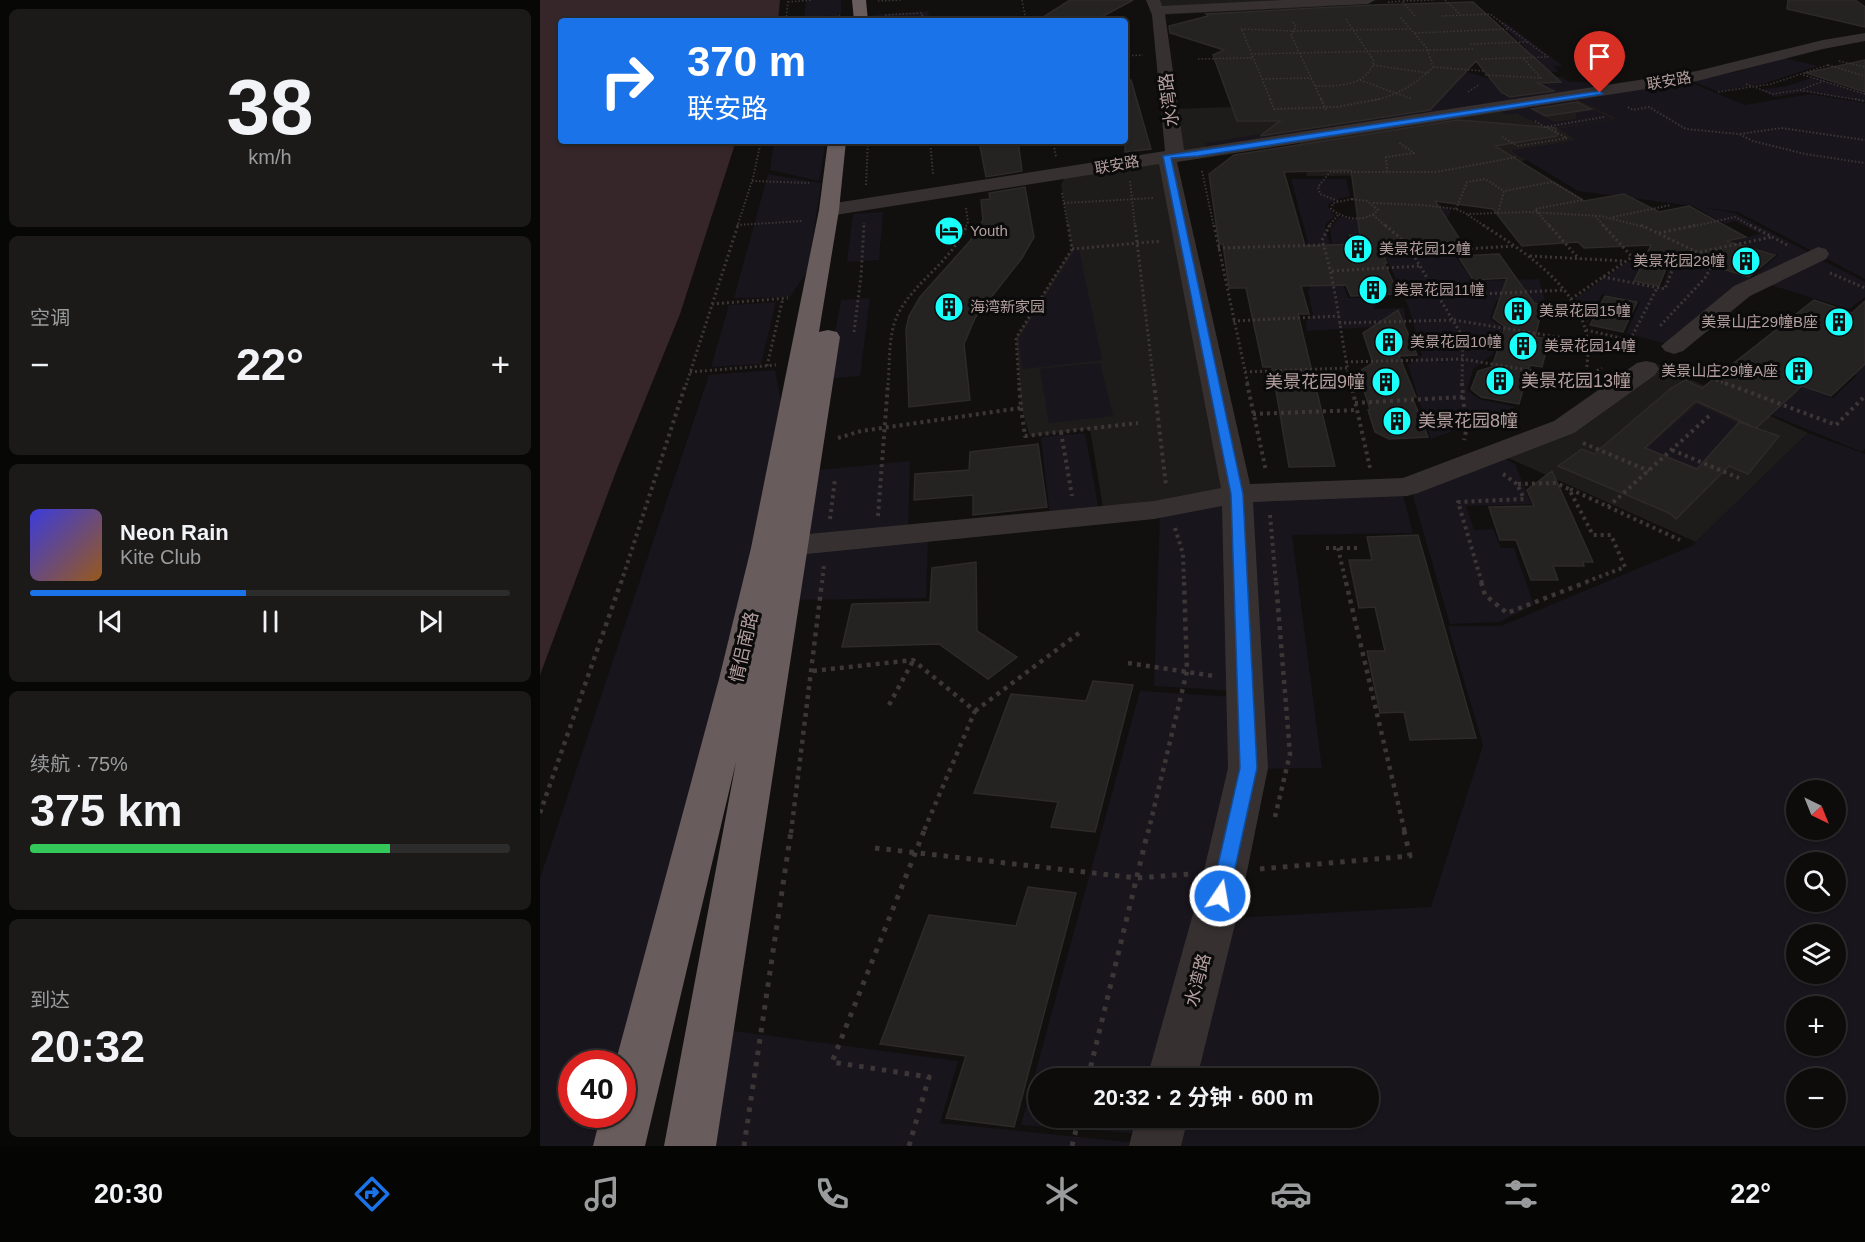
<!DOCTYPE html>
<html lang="zh">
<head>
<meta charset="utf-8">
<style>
  :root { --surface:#0d0c0b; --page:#1b1a19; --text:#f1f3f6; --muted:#9a9b9d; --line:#2d2c2c; --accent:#1a73e8 }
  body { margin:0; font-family:Arial,"Noto Sans SC",sans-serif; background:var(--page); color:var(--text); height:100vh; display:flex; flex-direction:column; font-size:22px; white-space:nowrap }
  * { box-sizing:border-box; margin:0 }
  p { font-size:20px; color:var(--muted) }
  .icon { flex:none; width:33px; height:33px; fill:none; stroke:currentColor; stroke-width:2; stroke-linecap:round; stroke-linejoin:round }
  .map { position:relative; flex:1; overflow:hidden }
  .panel { display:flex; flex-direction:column; gap:9px; padding:9px; background:#070706; width:540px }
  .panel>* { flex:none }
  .guide { position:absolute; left:18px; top:18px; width:570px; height:126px; border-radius:6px; box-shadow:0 2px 4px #0004,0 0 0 2px var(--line); background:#1a73e8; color:#fff; overflow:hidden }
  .needle { width:39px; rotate:137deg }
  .controls { position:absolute; left:1246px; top:780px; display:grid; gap:12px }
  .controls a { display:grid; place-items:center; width:60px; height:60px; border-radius:50%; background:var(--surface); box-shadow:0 2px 4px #0004,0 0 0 2px var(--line); font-size:30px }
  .speed { position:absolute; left:18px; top:1050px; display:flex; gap:12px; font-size:30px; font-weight:700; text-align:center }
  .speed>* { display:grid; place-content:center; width:78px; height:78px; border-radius:50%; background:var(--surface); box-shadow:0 2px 4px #0004,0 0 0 2px var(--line); line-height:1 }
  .speed .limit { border:9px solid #d22; background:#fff; color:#111 }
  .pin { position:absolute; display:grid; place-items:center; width:51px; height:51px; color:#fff; margin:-62px -26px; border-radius:50% 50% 50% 0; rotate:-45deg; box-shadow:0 0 6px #0007 }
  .pin .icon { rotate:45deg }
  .me { position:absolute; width:66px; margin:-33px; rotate:12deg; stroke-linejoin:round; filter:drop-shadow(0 0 4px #0008) }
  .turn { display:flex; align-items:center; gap:21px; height:126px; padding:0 30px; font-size:27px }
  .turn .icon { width:78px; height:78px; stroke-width:2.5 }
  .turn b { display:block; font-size:42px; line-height:51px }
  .big { font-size:45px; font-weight:700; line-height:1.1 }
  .panel .tile { flex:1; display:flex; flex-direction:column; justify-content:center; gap:9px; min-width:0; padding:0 21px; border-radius:9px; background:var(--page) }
  .panel .dial { align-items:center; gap:0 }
  .dial b { font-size:78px; line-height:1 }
  .song { display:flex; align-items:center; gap:18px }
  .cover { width:72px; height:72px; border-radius:9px; background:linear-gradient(135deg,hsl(240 70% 55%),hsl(30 70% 35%)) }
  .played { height:6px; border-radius:3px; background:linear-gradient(90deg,var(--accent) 45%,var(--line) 45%) }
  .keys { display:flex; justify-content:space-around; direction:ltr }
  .heat { display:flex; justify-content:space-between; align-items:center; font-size:33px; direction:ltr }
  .charge { height:9px; border-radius:4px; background:linear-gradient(90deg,#34c759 75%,var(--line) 0) }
  .trip { position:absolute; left:488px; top:1068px; width:351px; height:60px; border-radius:30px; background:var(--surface); box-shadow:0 2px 4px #0004,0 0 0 2px var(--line); font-weight:700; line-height:60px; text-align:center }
  .dock { display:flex; height:96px; justify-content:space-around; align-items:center; background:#050504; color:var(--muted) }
  .dock .icon { width:42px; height:42px }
  .dock .current { color:var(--accent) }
  .dock b { font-size:27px; color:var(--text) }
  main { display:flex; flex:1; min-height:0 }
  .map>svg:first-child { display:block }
  .built { fill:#1e1b1b }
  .green { fill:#18151c; fill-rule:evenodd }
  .water { fill:#362529 }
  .building { fill:#252322; stroke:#2d2a29; stroke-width:1.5; fill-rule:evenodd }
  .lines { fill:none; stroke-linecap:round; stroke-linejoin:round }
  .path-far5 { stroke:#3d3636; stroke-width:1.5; stroke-dasharray:1.5 2; stroke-linecap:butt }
  .path-far4 { stroke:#3d3636; stroke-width:2; stroke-dasharray:1.5 2; stroke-linecap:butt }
  .path-far3 { stroke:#3d3636; stroke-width:3; stroke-dasharray:2 3; stroke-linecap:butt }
  .path-far2 { stroke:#3d3636; stroke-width:4; stroke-dasharray:3 4; stroke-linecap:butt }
  .path-far1 { stroke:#3d3636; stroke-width:4.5; stroke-dasharray:4 5; stroke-linecap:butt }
  .path { stroke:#3d3636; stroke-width:5; stroke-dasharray:4.5 7; stroke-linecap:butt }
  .minor { fill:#363130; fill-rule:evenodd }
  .highway { fill:#685c5c; fill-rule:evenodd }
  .route { fill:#1a73e8; stroke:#114b97; stroke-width:1.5 }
  .labels { text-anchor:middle; stroke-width:6; stroke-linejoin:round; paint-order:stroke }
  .far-street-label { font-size:15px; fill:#b49f9f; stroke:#0c0b0b }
  .far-poi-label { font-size:15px; fill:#b49f9f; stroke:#0c0b0b; text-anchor:start }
  .street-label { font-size:18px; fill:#b49f9f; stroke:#0c0b0b }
  .poi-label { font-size:18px; fill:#b49f9f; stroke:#0c0b0b; text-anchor:start }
</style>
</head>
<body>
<main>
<section class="panel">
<div class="tile dial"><b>38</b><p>km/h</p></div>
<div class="tile"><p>空调</p>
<div class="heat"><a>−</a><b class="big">22°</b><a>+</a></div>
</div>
<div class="tile">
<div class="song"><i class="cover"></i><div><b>Neon Rain</b><p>Kite Club</p></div></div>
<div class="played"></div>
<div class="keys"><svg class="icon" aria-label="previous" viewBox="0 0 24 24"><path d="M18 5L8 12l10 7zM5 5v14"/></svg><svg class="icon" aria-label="pause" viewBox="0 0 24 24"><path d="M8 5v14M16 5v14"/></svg><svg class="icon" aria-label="next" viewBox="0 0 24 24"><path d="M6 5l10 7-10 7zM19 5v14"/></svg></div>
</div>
<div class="tile"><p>续航 · 75%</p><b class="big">375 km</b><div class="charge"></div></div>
<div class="tile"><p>到达</p><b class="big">20:32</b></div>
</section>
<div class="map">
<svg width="1325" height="1146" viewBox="0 0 1325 1146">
  <rect width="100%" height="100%" fill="#11100f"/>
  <path class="built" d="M613 0H845L781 3 784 7 620 15Z
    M1033 97 1078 119 1020 129 1038 140 972 151 987 160 889 177 885 175 767 176 758 139 636 158 697 494 564 514 550 429 490 436 481 408 476 338 532 249 521 185 525 177 636 158 631 109 758 105 799 132Z
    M1115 363 1268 433 1156 542 957 453 1024 427Z"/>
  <path class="green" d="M266 0H301V15L264 17Z
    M388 11 390 21H333V15Z
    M959 22H965L1023 66H1014L1018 72H993L976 55 992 54Z
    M1244 58 1278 66 1226 83 1179 92 1150 80 1196 72Z
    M924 71 950 79 964 96H980L1006 77H1023L1029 82H1046L1061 92 1142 79 1205 105 1270 94 1325 103V279L1198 212 1159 207 1195 213 1272 254 1222 280 1213 277 1238 255 1190 241 1220 234 1195 221 1185 224 1153 206 1038 191 972 151 1037 140 1019 129 1077 119 1033 97 799 132 788 123 903 93 915 85Z
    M1274 77 1325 93V102L1266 92 1235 97 1219 90 1247 86Z
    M1032 99 1040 103 993 111 1014 122 1036 119V113L1055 110 1072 119 1007 129 977 113 968 115 959 110Z
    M784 124 794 131 667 151 666 143Z
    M234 141H286L279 181 230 170Z
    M228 174 281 183 268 270 250 297 194 298Z
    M855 177 911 211 908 217 864 220 878 244 907 243 932 281 999 279 1006 304 968 298 956 301 950 319 964 328 953 354 933 370 927 390 939 399 976 407 891 439 868 365 882 355 869 308 835 233 807 234 810 243 792 244 790 229 799 217 818 220Z
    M751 179H806L810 196 798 199 787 205 794 216 785 225 793 256 824 283 803 285 808 298H830L835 309 864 308 866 325 767 331 766 322 773 314 768 291 771 286 762 249 768 242Z
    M343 212 339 260 307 262 313 214Z
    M1109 231 1176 268 1216 280 1131 345 1086 333 1100 302 1062 294 1047 324 1035 299 1087 262 1100 265 1092 282 1123 287 1129 269 1103 263 1131 255Z
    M538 245 562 360 482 369 479 338Z
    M1278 258 1325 282V297L1309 309 1224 283Z
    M330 298 320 376 287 379 301 300Z
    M236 302 221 364 171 367 189 305Z
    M1325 341V448L1322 452 1230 414 1263 387 1293 398 1317 375 1292 365Z
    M560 363 573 416 509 423 500 369Z
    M235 370 242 407 193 645 80 1063 32 1064V1114L67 1115 59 1146H0V878L169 375Z
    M1157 404 1199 424 1159 468 1141 462 1120 480 1087 466Z
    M545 433 559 511 510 516 501 437Z
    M1268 433 1325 454V1146H615L623 1118H828V1078H633L675 919 891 907 943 745 908 626H961L1152 546ZM1257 790H1296V830H1257ZM1257 862H1296V902H1257ZM1257 934H1296V974H1257ZM1257 1006H1296V1046H1257ZM1257 1078H1296V1118H1257Z
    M958 455 975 464 991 504 926 506 934 530 953 529 961 548H974L994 605 959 622 910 624 871 489Z
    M370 461 368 529 261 541 270 471Z
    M862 492 873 533 752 535 782 768 715 769 699 495Z
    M689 501 698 691 614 686 620 514Z
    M388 536 386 598 253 600 261 549Z
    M600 691 694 697 700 770 621 1078H498V1118H611L607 1134 481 1125Z
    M179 1029 418 1061 400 1123 599 1143V1146H158Z"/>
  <path class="water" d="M0 0H240L238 21H21V141H196L140 314 77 469 0 675Z"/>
  <path class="building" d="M530 0H593L554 21H497Z
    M1248 0H1315L1325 7V27L1247 9Z
    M933 2 1021 82 998 83 1014 91 970 97 962 93 936 61 890 110 720 136 740 121H697L673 55 684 50 630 33 629 26 668 16 666 14 832 5Z
    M1325 60V92L1266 73Z
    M591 80 611 149 585 152V81Z
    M1037 102 1051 109 1006 116 992 109Z
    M918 120 1016 128 1017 136 955 146 1044 201 1084 194 1119 212 1149 206 1206 237 1186 241 1235 255 1209 277 1132 254 1119 286 1094 281 1111 245 1044 248 1038 242 982 246 953 209 895 201 921 241 839 244 847 263H844L859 294 811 296 806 285 761 286 769 314H758L795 466 749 467 732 367H723L706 288H689L683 244H679L669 174 694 155ZM811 170 820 235H809L813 244 765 246 744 172Z
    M439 141H478L482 171 446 177Z
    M485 187 494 237 482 258 435 318 424 344 430 400 369 407 366 329 369 316 380 297 430 241 443 220 441 200 450 199 449 193Z
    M959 254 994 303 1003 305 995 337 1009 339 1002 367 990 365 979 404 941 397 931 389 938 371 952 367 965 327 953 318 967 278 933 280 918 256Z
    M1065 296 1097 302 1083 332 1050 325Z
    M1274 300 1312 313 1325 301V364L1291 396 1262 386 1216 428 1156 401 1105 448 1157 469 1199 422 1239 436 1208 474 1189 466 1136 519 1129 513 1018 466 1042 449 1054 454 1130 389 1145 380 1162 388Z
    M858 310 877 355 859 356 876 397H872L888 437 849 439 835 432 828 410 830 409 818 372 833 363 823 333Z
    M498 444 507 507 433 515V495L374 500 375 474 429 470 430 452Z
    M1012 471 1053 562H1043L1044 566H1013L1018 580H991L976 540H960L949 507 994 506 987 490Z
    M878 535 936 738 870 740 864 712 840 713 827 651H845L835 607 819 608 809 560H832L827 537Z
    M436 562 437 631 477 657 448 679 399 644 302 647 312 604 390 602 392 568Z
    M553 681 593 685 555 832 511 827 518 802 434 793 471 694 546 701Z
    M488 887 536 893 474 1127 406 1118 426 1056 340 1044 389 915 476 926Z"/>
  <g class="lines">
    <path class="path-far5" d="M482 0 486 21
      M905 0 921 15
      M338 1 361 0
      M248 2 272 0
      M848 2 862 1
      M345 15 382 13 383 21
      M875 16 862 1 895 0
      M902 16 950 14 1008 57 940 59
      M246 19 300 16
      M246 20 248 1
      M753 22 756 27 751 35 782 101
      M701 29 753 31 870 29
      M702 30 731 101
      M875 33 969 29
      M930 44 987 42
      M711 54 935 49
      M585 56 603 55
      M658 59 713 58
      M1299 61 1325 67
      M833 65 889 73
      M1288 65 1325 76
      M893 67 944 71
      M1260 74 1325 94
      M945 75 1001 78 983 58
      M722 79 772 78
      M820 80 872 99
      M1206 84 1233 94 1259 90 1324 101
      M775 86C797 86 827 87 834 61L806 19
      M1260 90 1284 81
      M928 92 940 84
      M1178 92 1231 84 1288 65
      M832 101C857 95 875 85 893 67L887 48 860 17"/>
    <path class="path-far4" d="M730 99 734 109 797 107 839 99
      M781 99 786 110
      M1315 99 1325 101
      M1088 107 1093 110 1109 107 1146 129 1199 134 1213 141 1265 154 1325 163
      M995 121 1005 127 1064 117
      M1200 134 1241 128 1325 140
      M962 137 978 146 1027 138 1006 127
      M390 141 393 174
      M513 141 516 157
      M662 171 674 227
      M847 172 846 157 874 153 858 142
      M212 181 269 183
      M590 181 595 227
      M326 185 328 141
      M522 193 528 227
      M812 199 827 201 838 210C825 223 805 220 791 209L793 203Z
      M798 201 780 194 778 187 790 172H896L977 157
      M524 203 614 198
      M833 203 882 205 916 209 927 214 988 212 1061 216 1104 227
      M426 208 428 222 426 227
      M916 209 927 182 945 179 964 191
      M958 213 964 191 1012 182 1043 200 995 209 1010 227
      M833 215 847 227
      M928 215 946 227
      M1055 216 1065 227
      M1073 217 1131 205
      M197 225 263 221
      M197 227 213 178 221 141
      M324 227V223
      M788 227 798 215
      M1150 227 1195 217 1213 227"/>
    <path class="path-far3" d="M595 225 614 385
      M674 225 708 385
      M790 225 782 240C797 287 800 336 811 385
      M845 225 866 243 923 337 922 385
      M943 225C986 253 1045 290 1048 347 1048 356 1047 366 1046 375
      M1009 225 1039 259
      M1101 225 1167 257 1171 267 1165 278 1120 326
      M1210 225 1249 246
      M1119 233 1157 225
      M678 248 784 245
      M532 249 621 241
      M871 252 975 246
      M1160 252 1232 237
      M990 256 1084 261
      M792 271 880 266
      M1290 273 1325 288
      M1063 277 1125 289 1133 268 1092 257 1063 225
      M900 296 1025 290
      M1031 299 1092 257H1166
      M172 304 248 298
      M693 321 799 316
      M799 323 914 320 1048 342
      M1046 330 1090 340 1117 288
      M314 332 321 276 324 225
      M806 362 922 359 1042 379
      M227 366 243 298
      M1153 371 1189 385
      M150 372 236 365
      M705 372 807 368
      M146 385 198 225
      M348 385C350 363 348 336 357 316 373 282 412 262 427 225
      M479 385 476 338 532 249 528 225
      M1037 385 1046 376 1062 368"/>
    <path class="path-far2" d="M614 383 626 486
      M707 383 726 471
      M811 383 830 468
      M922 383 926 431 924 440
      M1185 383 1296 425 1325 396
      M1034 388 1039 383
      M815 403 923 397
      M481 408 485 436 598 423
      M713 414 817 410
      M521 432 532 496
      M298 438 321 431 481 408 479 383
      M1043 443 1109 471
      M1132 450 1199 478
      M963 474 977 484
      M1030 489 1140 540
      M1068 507 1169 416
      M730 515 736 583
      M338 516 348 383
      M290 519 295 479
      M635 528 643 554 644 583
      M786 548H819
      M798 548 806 583
      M81 583 146 383
      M282 583 284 565
      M942 583 918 502 984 499 977 484 1016 483 1029 489 1053 535H1071L1085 567 1043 583"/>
    <path class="path-far1" d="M806 582 865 833
      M941 582 945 595 967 613 1047 582
      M588 663 674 676
      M273 671 373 660 435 711 383 833
      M349 705 373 661
      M435 711 539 633
      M0 813 81 582
      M735 817 750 754 736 582
      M251 833 282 582
      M608 833 647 671 644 582"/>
    <path class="path" d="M335 848 597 878 650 874
      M720 869 870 856 864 831
      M548 1078 608 831
      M204 1146 251 831
      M369 1146 389 1077 292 1062 384 831
      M532 1146 539 1118"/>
    <path class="minor" d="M606 0H620L622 6 743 0H835L828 4 625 14 644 150 1157 71 1283 40 1325 33V41L1283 49 1157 81 637 162 710 484 863 478 1014 421 1097 363 1106 361 1115 363 1119 369 1115 375 1034 433 878 493 867 496 713 502 728 768 702 896 657 1078H607L658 896 688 768 682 506 614 519 227 558 216 555 211 548 216 541 227 538 614 501 681 488 619 164 289 216 282 214 279 210 282 206 289 204 625 151 612 15Z
      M1278 247 1286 249 1289 254 1286 259 1210 296 1143 351 1134 354 1125 351 1121 346 1194 286Z
      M596 1118H648L641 1146H589Z"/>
    <path class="highway" d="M312 0H326L328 21H314Z
      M288 141H306L299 210 279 332 288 330 297 332 300 337 176 1146H124L196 762 105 1146H53L61 1114H82V1064H75L179 679 211 548 279 210Z"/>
  </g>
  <path class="route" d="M1060 91 1063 94 658 156 631 158 703 494 717 768 689 896 687 901 680 904 674 901 671 896 700 768 691 494 623 156Z"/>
  <defs>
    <g id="hotel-disc" transform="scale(1.5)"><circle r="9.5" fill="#19fff9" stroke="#0c0b0b"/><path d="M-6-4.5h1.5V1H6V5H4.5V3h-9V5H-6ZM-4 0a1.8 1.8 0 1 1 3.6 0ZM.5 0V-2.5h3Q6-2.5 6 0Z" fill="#111"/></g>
    <g id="building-disc" transform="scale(1.5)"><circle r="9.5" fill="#19fff9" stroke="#0c0b0b"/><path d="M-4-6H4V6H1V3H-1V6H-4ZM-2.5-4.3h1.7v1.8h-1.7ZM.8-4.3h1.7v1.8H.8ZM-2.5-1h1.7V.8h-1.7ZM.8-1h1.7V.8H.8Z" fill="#111"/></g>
  </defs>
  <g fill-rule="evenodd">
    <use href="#hotel-disc" x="409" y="231"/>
    <use href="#building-disc" x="818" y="249"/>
    <use href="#building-disc" x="1206" y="261"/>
    <use href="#building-disc" x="833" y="290"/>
    <use href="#building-disc" x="409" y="307"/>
    <use href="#building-disc" x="978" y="311"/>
    <use href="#building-disc" x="1299" y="322"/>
    <use href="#building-disc" x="849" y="342"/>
    <use href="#building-disc" x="983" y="346"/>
    <use href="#building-disc" x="1259" y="371"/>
    <use href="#building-disc" x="960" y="381"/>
    <use href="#building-disc" x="846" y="382"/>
    <use href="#building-disc" x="857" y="421"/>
  </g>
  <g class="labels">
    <g class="far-street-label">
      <text transform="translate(1129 81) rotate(-10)" y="5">联安路</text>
      <text transform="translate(577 165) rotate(-10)" y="5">联安路</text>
    </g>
    <g class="far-poi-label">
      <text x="430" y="236">Youth</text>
      <text x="839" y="254">美景花园12幢</text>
      <text x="1185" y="266" text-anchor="end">美景花园28幢</text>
      <text x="854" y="295">美景花园11幢</text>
      <text x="430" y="312">海湾新家园</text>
      <text x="999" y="316">美景花园15幢</text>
      <text x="1278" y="327" text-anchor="end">美景山庄29幢B座</text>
      <text x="870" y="347">美景花园10幢</text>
      <text x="1004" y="351">美景花园14幢</text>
      <text x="1238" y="376" text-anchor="end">美景山庄29幢A座</text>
    </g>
    <g class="street-label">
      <text transform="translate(629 100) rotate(-97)" y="6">水湾路</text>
      <text transform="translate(204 647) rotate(-77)" y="6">情侣南路</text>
      <text transform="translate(658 980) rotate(-75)" y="6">水湾路</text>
    </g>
    <g class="poi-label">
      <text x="981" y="387">美景花园13幢</text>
      <text x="825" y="388" text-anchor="end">美景花园9幢</text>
      <text x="878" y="427">美景花园8幢</text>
    </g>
  </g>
</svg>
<div class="controls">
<a><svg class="needle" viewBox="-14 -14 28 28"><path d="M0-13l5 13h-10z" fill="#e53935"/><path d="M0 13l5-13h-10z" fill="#9a9b9d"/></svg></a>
<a><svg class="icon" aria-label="search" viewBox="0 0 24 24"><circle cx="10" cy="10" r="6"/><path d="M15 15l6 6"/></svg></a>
<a><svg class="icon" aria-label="layers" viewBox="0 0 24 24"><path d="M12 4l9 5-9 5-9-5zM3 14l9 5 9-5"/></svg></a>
<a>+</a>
<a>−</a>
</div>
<div class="speed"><div class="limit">40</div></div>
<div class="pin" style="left:1060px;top:93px;background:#d93025"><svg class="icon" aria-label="arrive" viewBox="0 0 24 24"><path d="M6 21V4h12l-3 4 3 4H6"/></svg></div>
<svg class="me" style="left:680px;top:896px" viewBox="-20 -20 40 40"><circle r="17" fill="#1a73e8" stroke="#fff" stroke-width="3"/><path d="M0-11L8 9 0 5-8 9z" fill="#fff"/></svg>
<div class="trip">20:32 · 2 分钟 · 600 m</div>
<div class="guide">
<div class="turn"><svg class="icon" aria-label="right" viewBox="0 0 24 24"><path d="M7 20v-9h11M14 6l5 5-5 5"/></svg><div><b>370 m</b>联安路</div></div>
</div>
</div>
</main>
<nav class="dock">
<b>20:30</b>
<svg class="icon current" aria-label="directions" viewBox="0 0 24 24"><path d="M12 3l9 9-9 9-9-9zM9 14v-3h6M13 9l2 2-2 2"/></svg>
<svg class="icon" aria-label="music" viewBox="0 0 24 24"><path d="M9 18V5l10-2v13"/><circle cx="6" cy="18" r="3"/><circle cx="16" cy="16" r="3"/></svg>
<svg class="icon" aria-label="phone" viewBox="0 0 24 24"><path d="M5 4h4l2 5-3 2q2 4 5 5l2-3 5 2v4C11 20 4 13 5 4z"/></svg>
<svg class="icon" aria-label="climate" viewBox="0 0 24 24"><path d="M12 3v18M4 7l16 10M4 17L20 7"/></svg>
<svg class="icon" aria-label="car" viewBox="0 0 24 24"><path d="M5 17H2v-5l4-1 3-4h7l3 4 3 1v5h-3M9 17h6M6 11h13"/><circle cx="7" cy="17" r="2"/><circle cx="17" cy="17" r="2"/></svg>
<svg class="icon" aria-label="filters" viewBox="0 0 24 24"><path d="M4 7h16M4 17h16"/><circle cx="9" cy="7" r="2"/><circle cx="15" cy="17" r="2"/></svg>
<b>22°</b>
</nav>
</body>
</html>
